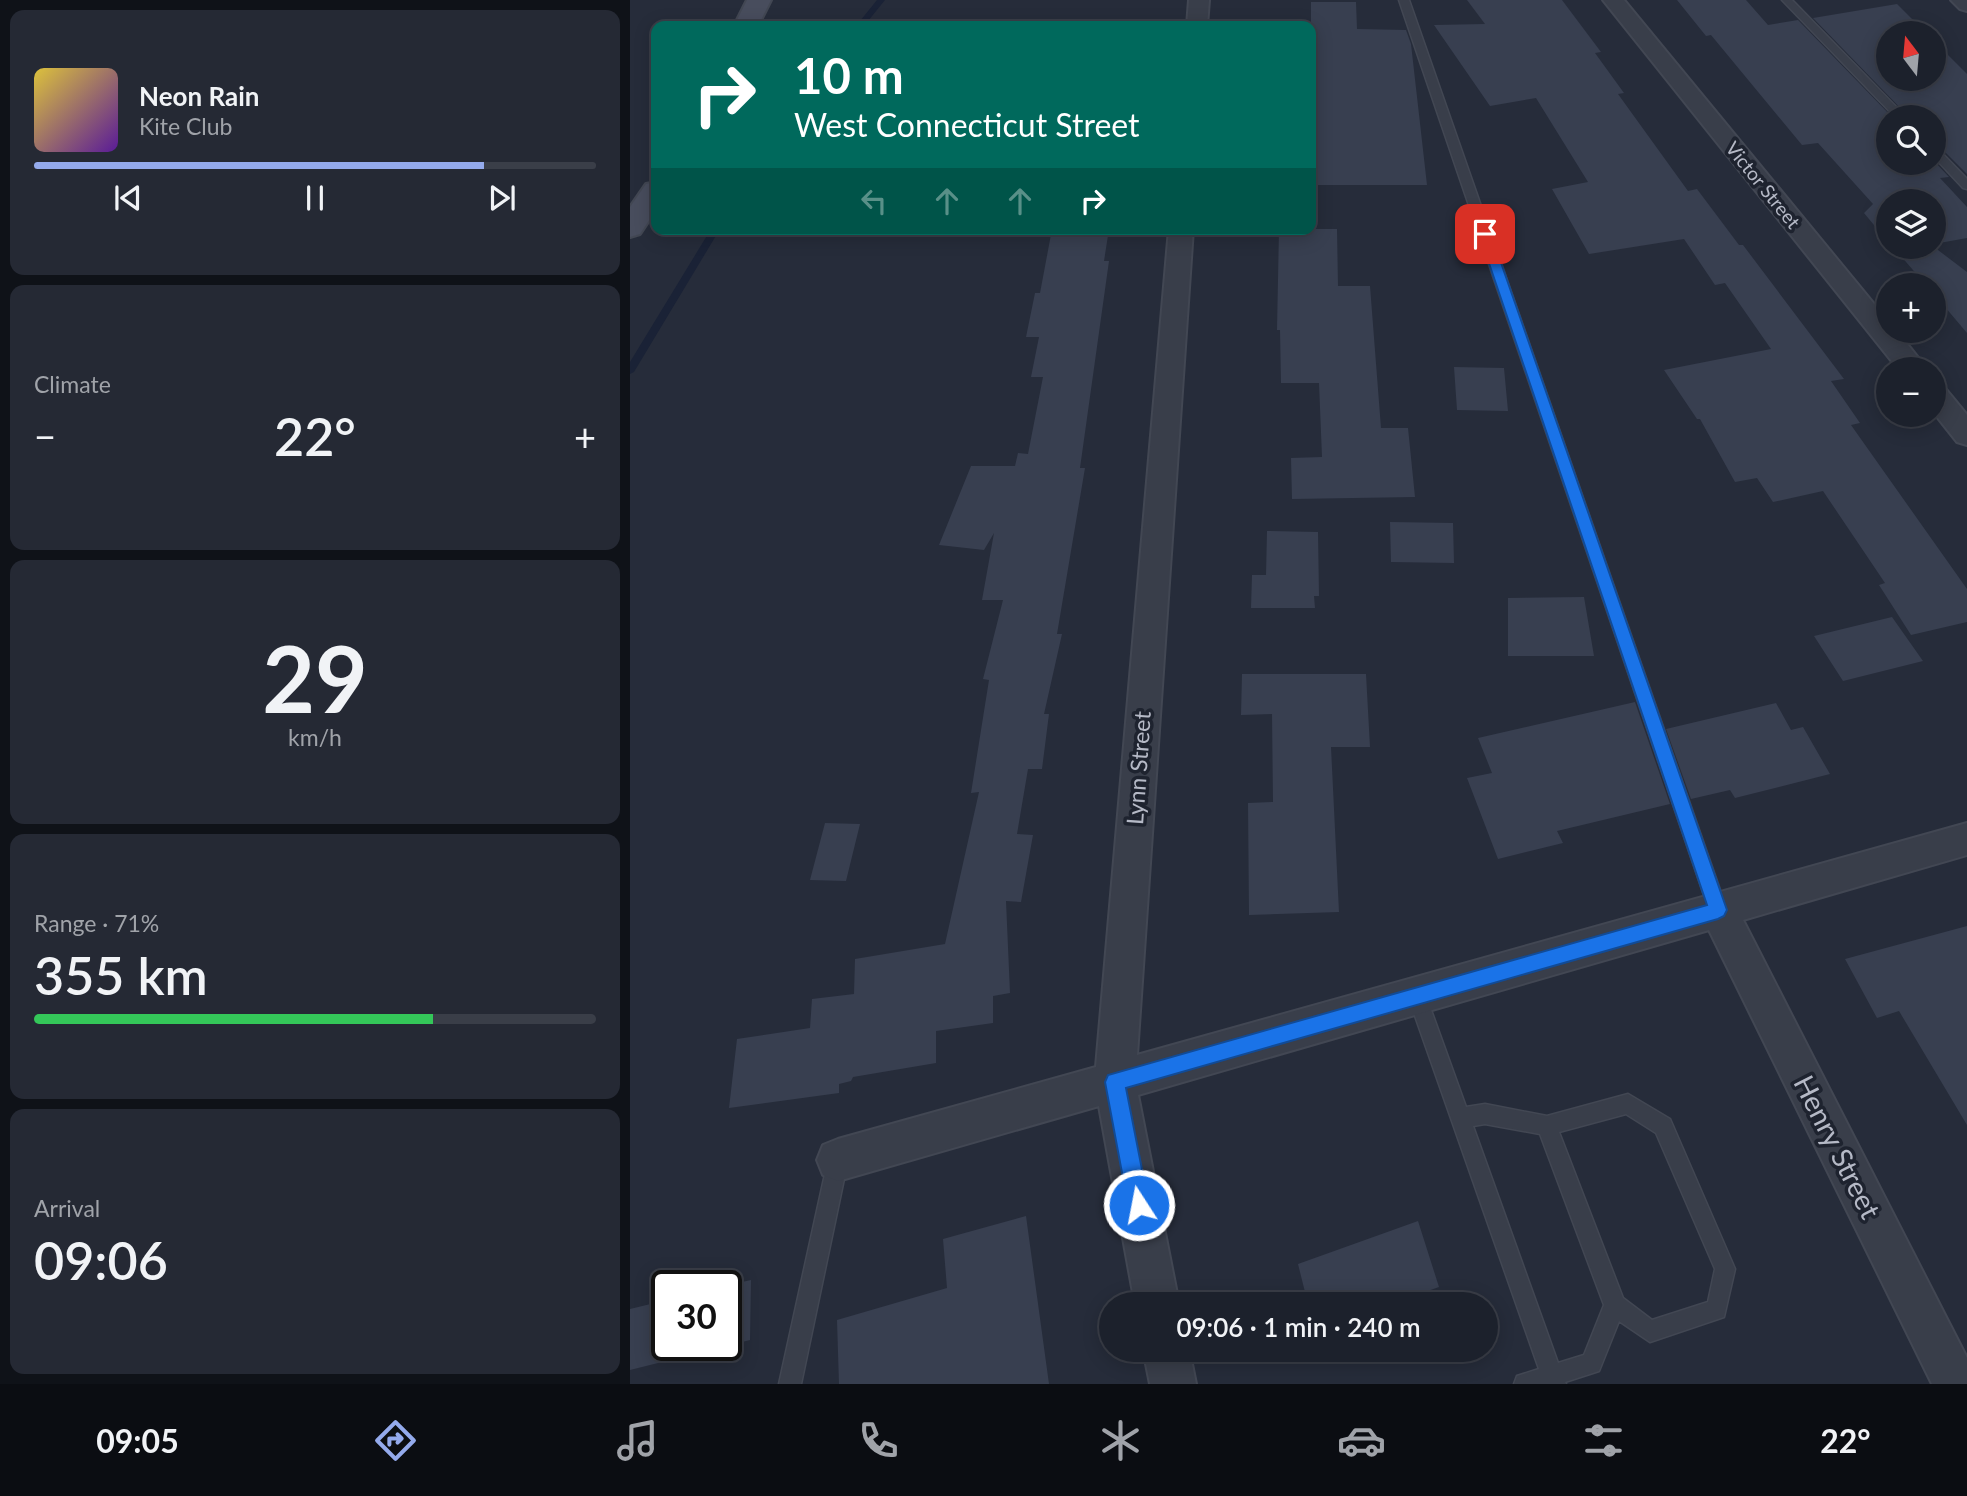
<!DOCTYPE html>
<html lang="en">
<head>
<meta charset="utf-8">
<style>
  :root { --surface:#1c212c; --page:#252934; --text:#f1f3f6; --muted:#a0a3a9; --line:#3a3e48; --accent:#94aaec }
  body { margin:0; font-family:Lato,sans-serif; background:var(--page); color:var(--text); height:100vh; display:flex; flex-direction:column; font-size:26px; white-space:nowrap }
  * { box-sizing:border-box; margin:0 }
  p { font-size:23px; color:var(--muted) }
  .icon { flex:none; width:38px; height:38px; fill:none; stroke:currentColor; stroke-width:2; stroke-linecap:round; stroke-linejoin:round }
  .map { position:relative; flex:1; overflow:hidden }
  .panel { display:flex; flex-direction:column; gap:10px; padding:10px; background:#0f1218; width:630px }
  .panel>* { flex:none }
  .hud { position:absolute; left:21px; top:21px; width:665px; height:214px; border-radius:14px; box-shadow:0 4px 18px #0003,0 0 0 2px var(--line); background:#00695c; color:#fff; overflow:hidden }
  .needle { width:46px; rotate:344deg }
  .buttons { position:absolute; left:1246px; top:21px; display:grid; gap:14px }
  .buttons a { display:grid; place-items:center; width:70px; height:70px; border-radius:50%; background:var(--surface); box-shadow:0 4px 18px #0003,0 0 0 2px var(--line); font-size:35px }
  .speed { position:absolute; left:21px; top:1270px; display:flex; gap:14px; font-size:35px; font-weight:700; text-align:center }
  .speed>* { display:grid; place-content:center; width:91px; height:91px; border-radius:50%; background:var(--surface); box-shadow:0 4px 18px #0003,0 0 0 2px var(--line); line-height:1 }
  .speed .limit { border:4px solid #111; border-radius:10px; background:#fff; color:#111 }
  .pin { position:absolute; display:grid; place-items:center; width:60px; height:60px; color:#fff; margin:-30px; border-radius:14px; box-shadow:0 4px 10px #0006 }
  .me { position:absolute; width:77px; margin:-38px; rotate:349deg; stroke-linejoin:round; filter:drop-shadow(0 0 5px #0008) }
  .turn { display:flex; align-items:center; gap:24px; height:147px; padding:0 28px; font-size:32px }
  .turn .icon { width:91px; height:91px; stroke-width:2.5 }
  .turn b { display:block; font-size:49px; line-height:60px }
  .lanes { display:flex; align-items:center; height:66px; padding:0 28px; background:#0003; justify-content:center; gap:35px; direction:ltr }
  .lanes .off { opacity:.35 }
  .big { font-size:52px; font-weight:600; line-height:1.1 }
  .panel .card { flex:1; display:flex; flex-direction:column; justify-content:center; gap:10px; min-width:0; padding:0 24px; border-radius:14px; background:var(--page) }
  .panel .dial { align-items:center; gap:0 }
  .dial b { font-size:91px; line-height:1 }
  .song { display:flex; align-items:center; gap:21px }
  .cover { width:84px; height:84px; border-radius:10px; background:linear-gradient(135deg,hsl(50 70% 55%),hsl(270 70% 35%)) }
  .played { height:7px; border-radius:4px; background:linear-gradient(90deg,var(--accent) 80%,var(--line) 80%) }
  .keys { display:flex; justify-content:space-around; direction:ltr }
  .heat { display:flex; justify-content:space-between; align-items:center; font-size:38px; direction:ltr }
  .charge { height:10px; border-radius:5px; background:linear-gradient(90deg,#34c759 71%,var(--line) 0) }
  .trip { position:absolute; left:469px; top:1292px; width:399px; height:70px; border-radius:35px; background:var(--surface); box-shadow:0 4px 18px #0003,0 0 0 2px var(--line); font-weight:600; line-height:70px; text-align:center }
  .tab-bar { display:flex; height:112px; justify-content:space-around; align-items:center; background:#0b0d12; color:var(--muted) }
  .tab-bar .icon { width:49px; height:49px }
  .tab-bar .selected { color:var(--accent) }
  .tab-bar b { font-size:32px; color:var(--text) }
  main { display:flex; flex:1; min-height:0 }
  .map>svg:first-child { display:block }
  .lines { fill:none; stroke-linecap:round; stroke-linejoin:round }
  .stream { fill:#1a2236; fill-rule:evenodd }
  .building { fill:#383f50 }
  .lane-casing { stroke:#424753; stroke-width:3 }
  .street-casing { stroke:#424753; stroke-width:4 }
  .secondary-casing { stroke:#424753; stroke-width:4 }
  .lane { fill:#393e4a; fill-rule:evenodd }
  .street { fill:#393e4a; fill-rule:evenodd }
  .secondary { fill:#484d5d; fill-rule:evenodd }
  .route { fill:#1a73e8; stroke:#114b97; stroke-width:2 }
  .labels { text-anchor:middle; stroke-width:7; stroke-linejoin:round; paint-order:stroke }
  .far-street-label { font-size:19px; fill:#b5b9c6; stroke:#1e232f }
  .street-label { font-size:23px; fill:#b5b9c6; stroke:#1e232f }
  .near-street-label { font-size:28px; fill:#b5b9c6; stroke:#1e232f }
</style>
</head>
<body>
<main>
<section class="panel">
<div class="card">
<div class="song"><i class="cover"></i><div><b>Neon Rain</b><p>Kite Club</p></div></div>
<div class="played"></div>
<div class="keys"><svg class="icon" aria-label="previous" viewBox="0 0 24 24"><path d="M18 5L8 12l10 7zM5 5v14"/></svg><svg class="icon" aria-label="pause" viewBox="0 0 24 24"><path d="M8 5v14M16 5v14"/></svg><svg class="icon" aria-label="next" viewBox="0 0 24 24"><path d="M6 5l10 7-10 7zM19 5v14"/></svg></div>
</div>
<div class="card"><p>Climate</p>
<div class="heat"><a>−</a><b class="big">22°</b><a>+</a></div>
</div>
<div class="card dial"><b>29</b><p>km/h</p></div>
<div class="card"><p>Range · 71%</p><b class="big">355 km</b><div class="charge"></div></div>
<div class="card"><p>Arrival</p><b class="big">09:06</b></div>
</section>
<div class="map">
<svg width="1337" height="1384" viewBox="0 0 1337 1384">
  <rect width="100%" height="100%" fill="#262c3a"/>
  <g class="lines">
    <path class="stream" d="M247 0H255L234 26H226Z
      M81 229H90L4 372 0 374V362Z"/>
  </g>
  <path class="building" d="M837 0H932L971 52 965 53 994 93 988 94 1058 191 1067 189 1109 245H1113L1214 379 1201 381 1230 423 1221 425 1337 589V622L1281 635 1249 585 1255 583 1193 491 1143 502 1127 478 1105 482 1070 419H1067L1034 370 1141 349 1095 283 1085 285 1054 239 959 254 922 189 958 182 906 98 860 106 804 25 855 24Z
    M1047 0H1116L1138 25 1168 20 1262 117H1258V163H1304V161L1319 177 1310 178 1337 207V238L1304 244V201H1258V242L1234 213 1243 204 1188 143 1172 145 1081 35 1076 36Z
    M681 2H726L727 29 776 30 781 44 797 185H681Z
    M1267 4 1296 33H1258V79H1304V41L1337 74V174L1310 147 1304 146V117H1279L1183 18Z
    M422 229H479L474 261H479L450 468H455L427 634H432L414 714H419L412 769H398L387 834 403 835 391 902 376 901 380 993 363 996V1023L306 1031V1063L223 1077 221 1081 209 1084V1093L99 1108 107 1039 180 1028 182 999 224 994 225 959 315 944 349 792 341 793 359 680 353 679 373 600H352L364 533 354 550 309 545 341 466H385L388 453 398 454 413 377H401L409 337H396L405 293H410Z
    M649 229H707L708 286H740L751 428H778L785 497 662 499 661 458 692 457 689 383H651L650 330H647Z
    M1263 247H1304L1337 272V333L1304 294V285H1296Z
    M824 367 874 368 878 411 827 410Z
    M760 522 823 523 824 563 761 562Z
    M637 531 688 532 689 596H684L685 608H621L622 575H636Z
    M954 597 964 656H878V598Z
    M1262 617 1293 661 1213 681 1184 636Z
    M612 674H736L740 747H701L709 912 619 915 618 803 643 802 642 714 611 715Z
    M1005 702 1040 804 927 831 933 843 868 859 837 778 862 773 848 738Z
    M1146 703 1161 730 1173 727 1200 774 1105 798 1100 790 1061 799 1036 729Z
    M195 823 230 824 216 881 180 880Z
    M1337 926V1125L1269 1011 1247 1018 1215 959Z
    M396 1216 419 1384H209L207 1320 317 1288 313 1239Z
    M788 1221 809 1287 761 1304H678L668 1264Z
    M121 1280 120 1340 0 1370V1309L37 1300V1346H96L94 1286Z"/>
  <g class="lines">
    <g class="lane-casing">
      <path id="lane" d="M769 0H779L1097 910 1094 916 1088 918 1082 916 1079 910Z
        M1152 0H1162L1276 117H1265Z
        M1304 148 1308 149 1337 179V189L1333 188 1304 157Z
        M787 987 794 990 796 996 836 1107 855 1104 917 1116 998 1094 1040 1119 1102 1262 1105 1269 1094 1317 1020 1342 989 1321 969 1371 935 1382 936 1384H884L887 1376 909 1369 778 996 780 990ZM996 1114 1026 1133 1085 1269 1078 1302 1022 1320 993 1298 929 1132ZM855 1124 910 1134 974 1305 954 1355 928 1363 843 1126Z
        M208 1150 215 1153 218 1160 171 1384H149L198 1160 201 1153Z"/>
    </g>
    <g class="street-casing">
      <path id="street" d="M559 0H579L577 26H557Z
        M973 0H994L1258 321V331H1267L1297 369H1268Z
        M1321 0H1337V11L1330 9Z
        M539 229H563L507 1055 1337 823V855L1113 920 1337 1358V1384H1302L1079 930 508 1095 549 1304H505L469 1106 208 1181 193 1175 187 1160 193 1145 208 1139 466 1067Z
        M1304 384 1314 387 1337 415V445L1327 442 1304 413Z
        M513 1349H559L566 1384H520Z"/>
    </g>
    <g class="secondary-casing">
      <path id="secondary" d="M117 0H141L128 26H104Z
        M26 182V210L10 234 0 237V207L16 184Z"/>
    </g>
    <use href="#lane" class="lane"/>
    <use href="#street" class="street"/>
    <use href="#secondary" class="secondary"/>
  </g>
  <path class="route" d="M855 230 861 234 1097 910 1094 916 1088 919 496 1088 519 1205 516 1212 509 1215 501 1212 498 1205 475 1082 478 1075 1077 905 849 234Z"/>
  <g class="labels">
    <g class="far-street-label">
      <text transform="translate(1133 185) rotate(51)" y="7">Victor Street</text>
    </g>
    <g class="street-label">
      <text transform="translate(509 768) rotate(-86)" y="8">Lynn Street</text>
    </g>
    <g class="near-street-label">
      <text transform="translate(1207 1147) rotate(63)" y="10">Henry Street</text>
    </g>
  </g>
</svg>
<div class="buttons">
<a><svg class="needle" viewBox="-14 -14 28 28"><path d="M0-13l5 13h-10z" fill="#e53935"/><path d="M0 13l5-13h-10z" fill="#a0a3a9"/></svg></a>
<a><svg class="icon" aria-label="search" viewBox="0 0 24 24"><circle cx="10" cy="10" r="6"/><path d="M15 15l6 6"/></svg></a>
<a><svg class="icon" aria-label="layers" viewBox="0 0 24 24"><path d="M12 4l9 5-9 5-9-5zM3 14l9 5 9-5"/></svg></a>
<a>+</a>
<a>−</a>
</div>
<div class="speed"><div class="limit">30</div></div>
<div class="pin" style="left:855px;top:234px;background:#d93025"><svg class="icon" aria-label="arrive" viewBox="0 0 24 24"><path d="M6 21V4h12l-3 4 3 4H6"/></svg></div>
<svg class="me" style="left:509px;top:1205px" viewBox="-20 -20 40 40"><circle r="17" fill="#1a73e8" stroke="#fff" stroke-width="3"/><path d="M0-11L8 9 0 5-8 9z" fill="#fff"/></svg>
<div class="trip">09:06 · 1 min · 240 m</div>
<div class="hud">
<div class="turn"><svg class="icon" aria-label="right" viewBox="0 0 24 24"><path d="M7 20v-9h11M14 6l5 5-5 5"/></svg><div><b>10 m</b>West Connecticut Street</div></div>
<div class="lanes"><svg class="icon off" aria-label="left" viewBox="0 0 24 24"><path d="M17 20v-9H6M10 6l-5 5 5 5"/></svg><svg class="icon off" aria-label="ahead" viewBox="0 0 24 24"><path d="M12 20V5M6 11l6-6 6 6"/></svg><svg class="icon off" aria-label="ahead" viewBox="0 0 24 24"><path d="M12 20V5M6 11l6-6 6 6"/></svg><svg class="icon" aria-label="right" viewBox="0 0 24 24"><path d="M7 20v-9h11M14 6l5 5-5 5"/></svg></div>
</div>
</div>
</main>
<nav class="tab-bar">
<b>09:05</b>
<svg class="icon selected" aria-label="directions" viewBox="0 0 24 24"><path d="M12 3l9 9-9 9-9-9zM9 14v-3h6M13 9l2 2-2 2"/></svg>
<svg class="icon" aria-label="music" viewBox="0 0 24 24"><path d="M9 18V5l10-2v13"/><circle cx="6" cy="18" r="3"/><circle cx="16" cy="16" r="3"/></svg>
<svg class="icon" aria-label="phone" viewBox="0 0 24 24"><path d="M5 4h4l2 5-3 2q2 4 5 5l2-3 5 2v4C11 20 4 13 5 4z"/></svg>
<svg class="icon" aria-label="climate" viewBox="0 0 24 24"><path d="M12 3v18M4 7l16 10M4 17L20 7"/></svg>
<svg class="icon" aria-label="car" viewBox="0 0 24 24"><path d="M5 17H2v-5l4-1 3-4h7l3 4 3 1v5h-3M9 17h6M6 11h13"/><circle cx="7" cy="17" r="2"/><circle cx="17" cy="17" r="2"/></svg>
<svg class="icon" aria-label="filters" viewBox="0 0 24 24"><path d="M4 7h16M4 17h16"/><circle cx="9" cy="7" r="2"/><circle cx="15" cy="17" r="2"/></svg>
<b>22°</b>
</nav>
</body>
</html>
